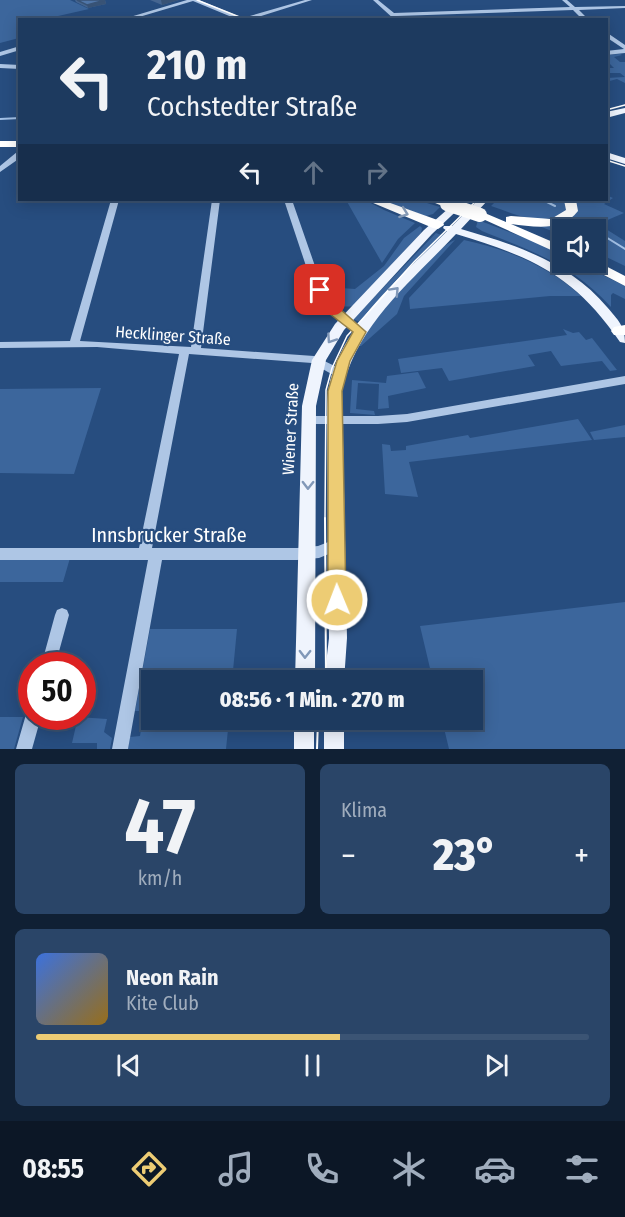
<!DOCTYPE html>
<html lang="de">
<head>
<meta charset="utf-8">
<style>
  :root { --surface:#1d3a5f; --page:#2a4568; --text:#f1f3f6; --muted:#a0adbd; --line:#3b5474; --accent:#edcc74 }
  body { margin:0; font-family:"Fira Sans Condensed",sans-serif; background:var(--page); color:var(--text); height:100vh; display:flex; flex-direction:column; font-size:22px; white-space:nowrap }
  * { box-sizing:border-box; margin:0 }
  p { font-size:20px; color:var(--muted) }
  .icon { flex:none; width:33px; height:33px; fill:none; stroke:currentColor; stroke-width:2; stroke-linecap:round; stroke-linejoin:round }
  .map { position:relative; height:749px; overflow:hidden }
  .side { display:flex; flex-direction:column; gap:15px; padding:15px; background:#102034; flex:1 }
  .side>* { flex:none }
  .top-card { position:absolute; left:18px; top:18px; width:590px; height:183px; border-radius:0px; box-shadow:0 3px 15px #0003,0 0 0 2px var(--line); background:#1d3a5f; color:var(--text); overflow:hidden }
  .controls { position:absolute; left:552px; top:219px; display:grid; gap:12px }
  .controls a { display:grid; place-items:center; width:54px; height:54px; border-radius:0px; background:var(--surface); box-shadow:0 3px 15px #0003,0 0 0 2px var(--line); font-size:30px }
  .speed { position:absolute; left:18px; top:652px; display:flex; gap:12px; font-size:30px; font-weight:700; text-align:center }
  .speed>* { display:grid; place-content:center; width:78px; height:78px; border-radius:50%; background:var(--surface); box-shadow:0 3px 15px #0003,0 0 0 2px var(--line); line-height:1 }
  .speed .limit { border:9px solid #d22; background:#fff; color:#111 }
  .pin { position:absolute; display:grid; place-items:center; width:51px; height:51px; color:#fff; margin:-26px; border-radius:12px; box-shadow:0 3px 9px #0006 }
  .me { position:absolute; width:66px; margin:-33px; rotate:359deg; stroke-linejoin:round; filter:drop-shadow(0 0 4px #0008) }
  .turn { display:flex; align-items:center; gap:21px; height:126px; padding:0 30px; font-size:27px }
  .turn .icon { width:78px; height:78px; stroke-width:2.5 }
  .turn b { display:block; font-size:42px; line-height:51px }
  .lanes { display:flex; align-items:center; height:57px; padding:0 30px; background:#0003; justify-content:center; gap:30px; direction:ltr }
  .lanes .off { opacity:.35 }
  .big { font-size:45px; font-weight:800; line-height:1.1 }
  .side .tile { flex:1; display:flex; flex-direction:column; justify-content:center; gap:9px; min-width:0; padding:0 21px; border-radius:9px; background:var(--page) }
  .side .dial { align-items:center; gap:0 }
  .dial b { font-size:78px; line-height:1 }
  .song { display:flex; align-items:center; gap:18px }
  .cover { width:72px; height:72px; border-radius:9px; background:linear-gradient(135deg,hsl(220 70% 55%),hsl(40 70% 35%)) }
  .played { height:6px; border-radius:3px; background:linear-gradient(90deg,var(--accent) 55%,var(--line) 55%) }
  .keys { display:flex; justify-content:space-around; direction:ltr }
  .heat { display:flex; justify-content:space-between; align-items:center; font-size:33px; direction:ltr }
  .side .tiles { flex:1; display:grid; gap:15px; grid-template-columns:1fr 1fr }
  .tile:last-child { grid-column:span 2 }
  .trip { position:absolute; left:141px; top:670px; width:342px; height:60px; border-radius:0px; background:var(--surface); box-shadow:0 3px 15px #0003,0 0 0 2px var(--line); font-weight:800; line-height:60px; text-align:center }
  .menu { display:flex; height:96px; justify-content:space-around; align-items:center; background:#0c1726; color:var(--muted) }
  .menu .icon { width:42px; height:42px }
  .menu .selected { color:var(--accent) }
  .menu b { font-size:27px; color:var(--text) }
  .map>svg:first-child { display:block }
  .green { fill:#3c669c }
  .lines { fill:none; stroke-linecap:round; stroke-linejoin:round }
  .stream { stroke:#a3c1e6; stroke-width:2 }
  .minor { fill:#aec6e5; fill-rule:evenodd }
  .major { fill:#eff4fd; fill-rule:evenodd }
  .highway { fill:#fff; fill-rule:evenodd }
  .tram-far1 { stroke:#fff; stroke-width:1.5 }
  .tram { stroke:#fff; stroke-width:2 }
  .highway-bridge { stroke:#fff; stroke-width:14 }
  .wall { fill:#456590 }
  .shaded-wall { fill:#385376 }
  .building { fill:#5076a8; stroke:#385376; stroke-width:1.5 }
  .oneway { stroke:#889db9 }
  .oneway2 { stroke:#8198b8 }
  .route { fill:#edcc74; stroke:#9a854b; stroke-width:1.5 }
  .labels { text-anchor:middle; stroke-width:4.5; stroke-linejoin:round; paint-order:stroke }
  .street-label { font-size:16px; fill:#fff; stroke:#274d7f }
  .near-street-label { font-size:20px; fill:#fff; stroke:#274d7f }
</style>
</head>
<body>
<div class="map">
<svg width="625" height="749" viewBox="0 0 625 749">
  <rect width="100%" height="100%" fill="#274d7f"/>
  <path class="green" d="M0 0H70L89 9 45 19 20 20 19 38 0 43Z
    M620 54 622 55 614 57 620 62H625V83L617 79 606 82V78L625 77 620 73H610L606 70V64L610 68H614L606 60V55Z
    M606 195 613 198 604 204 624 213 598 224 625 241V266L596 252V230H562V235L539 226 546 225 576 204 574 200H606Z
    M346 200H365L384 210 415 223 398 239 382 263Z
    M378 200H417L440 207 433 214 426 216Z
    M497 200H566L567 211C541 228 516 214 491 206Z
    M478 220 538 243 562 255V262L578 263 625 286V299L613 293 611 295V307C572 264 533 252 482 231L476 227Z
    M420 226 422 228 421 233 353 306C341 308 334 305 326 295L341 288 355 289 384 266 404 238Z
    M436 233 444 236 360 322 353 319Z
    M455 240 404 296 397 314 361 346 354 345C370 325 435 246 455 240Z
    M464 240C506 249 549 266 581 296H550L410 309 409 298Z
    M563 329 573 333 579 332 586 340 592 338 617 370 610 371 602 361 561 366 551 351 528 355 535 366 449 381 442 368 401 373 398 359 567 335Z
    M418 372 426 388 388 396 389 408 378 409 379 384 358 383 356 409 374 411 375 415 350 413 352 380 386 383 387 376Z
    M101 388 74 474 0 473V389Z
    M578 419 592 440 409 462 418 497 385 494 382 444 390 445 391 451 406 450V446L468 435 470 438Z
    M625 425V437L594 440 590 432Z
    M0 558H70L63 582H0Z
    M625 602V749H449L442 720H472V681H433L420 626Z
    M150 629H237L232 681H152V720H229L226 749H128L130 737 140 736 144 711H135Z
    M0 717H23L14 749H0Z
    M78 717 107 719 104 732 112 738 110 749H97V743H72Z"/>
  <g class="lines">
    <path class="stream" d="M0 119 20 118
      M543 200 555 206
      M583 224 593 230
      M596 231 625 249"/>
    <path class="minor" d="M187 0H199L243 18 305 0H312L248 20H239L193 1 129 20H120Z
      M373 0H378L394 13 570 7 562 0H567L575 7 625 6V8L579 10 589 20H583L573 10 397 16 399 20H395Z
      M606 32 625 45V53L606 55V51L624 49 606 37Z
      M20 46V50L0 56V52Z
      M0 64 20 65V69L0 68Z
      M17 152H20V158L0 172V166Z
      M111 200H119L80 341 191 347 212 200H220L201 348 314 356 343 370 344 373 339 377 335 376 312 363 189 354 152 548H297L318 546 336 539 341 541 343 545 341 549 319 558 297 560H162L128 749H112L148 560H0V548H139L179 354 97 347 0 348V342L70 341Z
      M284 200H292L324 292 338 309 363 329 365 331 363 333H357L332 313 315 293Z
      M625 376V384L407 422 378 424H309L305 423 303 420 305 417 309 416H378L407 414Z
      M62 608 67 610 69 615 55 666H41L55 615 57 610Z
      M32 710V717H41L32 749H16L27 711Z"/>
    <path class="major" d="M625 108V113L606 118V112Z
      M606 152 625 158V164L606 158Z
      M458 200H468L432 234 344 330 326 360 316 406 315 681H295L302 406 312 360 335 324 424 230Z
      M478 200H488L461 229C516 245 569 262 607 307 618 320 625 326 625 343L620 342C574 275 532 257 456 234 412 281 356 325 342 391L347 638 344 681H324L329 638 327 420C327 405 327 389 332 374 351 316 406 273 447 231L443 228 444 226H452Z
      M294 720H314V749H294Z
      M324 720H344V749H324Z"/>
    <path class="highway" d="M0 141H20V147H0Z
      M366 200H382L443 222 444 225 438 229 433 228Z
      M428 200H445L453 204 447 208Z
      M564 200H576L578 211C562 232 535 227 511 224L562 246V255L474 215 480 211 506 222V217L511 216 551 219 566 210Z
      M596 261 625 276V286L579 262Z
      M625 325V335H614L611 331 614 327Z"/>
    <path class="tram-far1" d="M197 0 247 20
      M606 110 625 105
      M606 160 625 166
      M325 519 326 390 332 368 347 336 414 262 477 200"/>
    <path class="tram" d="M325 518 326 681
      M317 749 318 720"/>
    <path class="highway-bridge" d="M447 204 480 215"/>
  </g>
  <path class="wall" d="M75 0H105L106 4 88 8 76 2Z
    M150 0H179L162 5Z"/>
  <path class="shaded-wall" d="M105 0 106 4 88 8 87 5Z
    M161 0H179L162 5Z"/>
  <path class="building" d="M77 0H105L87 5Z"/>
  <defs><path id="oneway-chevron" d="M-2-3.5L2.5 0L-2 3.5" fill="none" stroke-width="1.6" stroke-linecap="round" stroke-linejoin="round" transform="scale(1.5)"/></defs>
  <use class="oneway" href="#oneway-chevron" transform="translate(404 213) rotate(20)"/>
  <g class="oneway2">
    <use href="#oneway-chevron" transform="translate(395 291) rotate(-47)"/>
    <use href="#oneway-chevron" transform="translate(331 339) rotate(124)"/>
    <use href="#oneway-chevron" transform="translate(308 485) rotate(91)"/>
    <use href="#oneway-chevron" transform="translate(305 654) rotate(91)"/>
  </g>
  <path class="route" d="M320 286 324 287 339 308 366 332 350 361 342 391 346 600 344 606 337 608 331 606 328 600V391L337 361 353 332 330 314 314 290Z"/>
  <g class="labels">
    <g class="street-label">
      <text transform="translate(173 335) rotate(4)" y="6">Hecklinger Straße</text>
      <text transform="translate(290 429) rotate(-87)" y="6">Wiener Straße</text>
    </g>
    <g class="near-street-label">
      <text x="169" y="542">Innsbrucker Straße</text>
    </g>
  </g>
</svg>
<div class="controls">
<a><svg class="icon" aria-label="sound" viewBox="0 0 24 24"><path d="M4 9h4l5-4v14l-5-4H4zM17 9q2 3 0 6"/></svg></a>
</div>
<div class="speed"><div class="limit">50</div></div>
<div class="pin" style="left:320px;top:290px;background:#d93025"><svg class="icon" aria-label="arrive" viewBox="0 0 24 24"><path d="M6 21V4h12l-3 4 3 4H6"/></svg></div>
<svg class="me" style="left:337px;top:600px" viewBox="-20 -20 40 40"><circle r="17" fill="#edcc74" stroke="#fff" stroke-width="3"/><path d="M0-11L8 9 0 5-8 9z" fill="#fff"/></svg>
<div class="trip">08:56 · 1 Min. · 270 m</div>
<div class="top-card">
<div class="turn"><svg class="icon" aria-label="left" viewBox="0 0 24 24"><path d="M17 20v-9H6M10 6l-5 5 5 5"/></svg><div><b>210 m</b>Cochstedter Straße</div></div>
<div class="lanes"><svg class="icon" aria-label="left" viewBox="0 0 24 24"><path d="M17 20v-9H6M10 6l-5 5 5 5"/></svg><svg class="icon off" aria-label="ahead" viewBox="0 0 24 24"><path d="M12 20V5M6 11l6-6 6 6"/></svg><svg class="icon off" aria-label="right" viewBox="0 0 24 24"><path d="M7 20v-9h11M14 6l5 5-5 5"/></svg></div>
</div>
</div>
<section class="side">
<div class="tiles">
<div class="tile dial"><b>47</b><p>km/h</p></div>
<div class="tile"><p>Klima</p>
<div class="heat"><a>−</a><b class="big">23°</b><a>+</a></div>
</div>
<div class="tile">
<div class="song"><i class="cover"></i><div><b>Neon Rain</b><p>Kite Club</p></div></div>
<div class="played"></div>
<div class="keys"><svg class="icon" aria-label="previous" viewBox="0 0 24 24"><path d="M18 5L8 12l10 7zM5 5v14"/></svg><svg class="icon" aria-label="pause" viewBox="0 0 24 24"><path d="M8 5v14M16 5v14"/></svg><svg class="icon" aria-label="next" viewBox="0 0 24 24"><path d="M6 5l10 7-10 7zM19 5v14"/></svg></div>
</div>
</div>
</section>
<nav class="menu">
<b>08:55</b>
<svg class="icon selected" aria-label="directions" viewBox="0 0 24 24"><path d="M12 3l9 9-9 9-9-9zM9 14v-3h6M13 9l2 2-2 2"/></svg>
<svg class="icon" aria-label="music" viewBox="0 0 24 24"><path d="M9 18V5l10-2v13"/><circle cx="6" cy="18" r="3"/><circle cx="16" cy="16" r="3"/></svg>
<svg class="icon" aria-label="phone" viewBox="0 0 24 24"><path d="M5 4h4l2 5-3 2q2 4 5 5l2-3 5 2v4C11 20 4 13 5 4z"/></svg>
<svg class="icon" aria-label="climate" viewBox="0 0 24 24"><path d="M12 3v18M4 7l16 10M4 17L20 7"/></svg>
<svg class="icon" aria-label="car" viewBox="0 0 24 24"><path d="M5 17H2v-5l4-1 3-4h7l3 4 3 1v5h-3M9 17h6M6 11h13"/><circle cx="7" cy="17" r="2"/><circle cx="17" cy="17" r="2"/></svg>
<svg class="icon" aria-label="filters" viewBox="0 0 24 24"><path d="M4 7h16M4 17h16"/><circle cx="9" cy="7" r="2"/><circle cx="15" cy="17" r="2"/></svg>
</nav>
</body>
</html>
